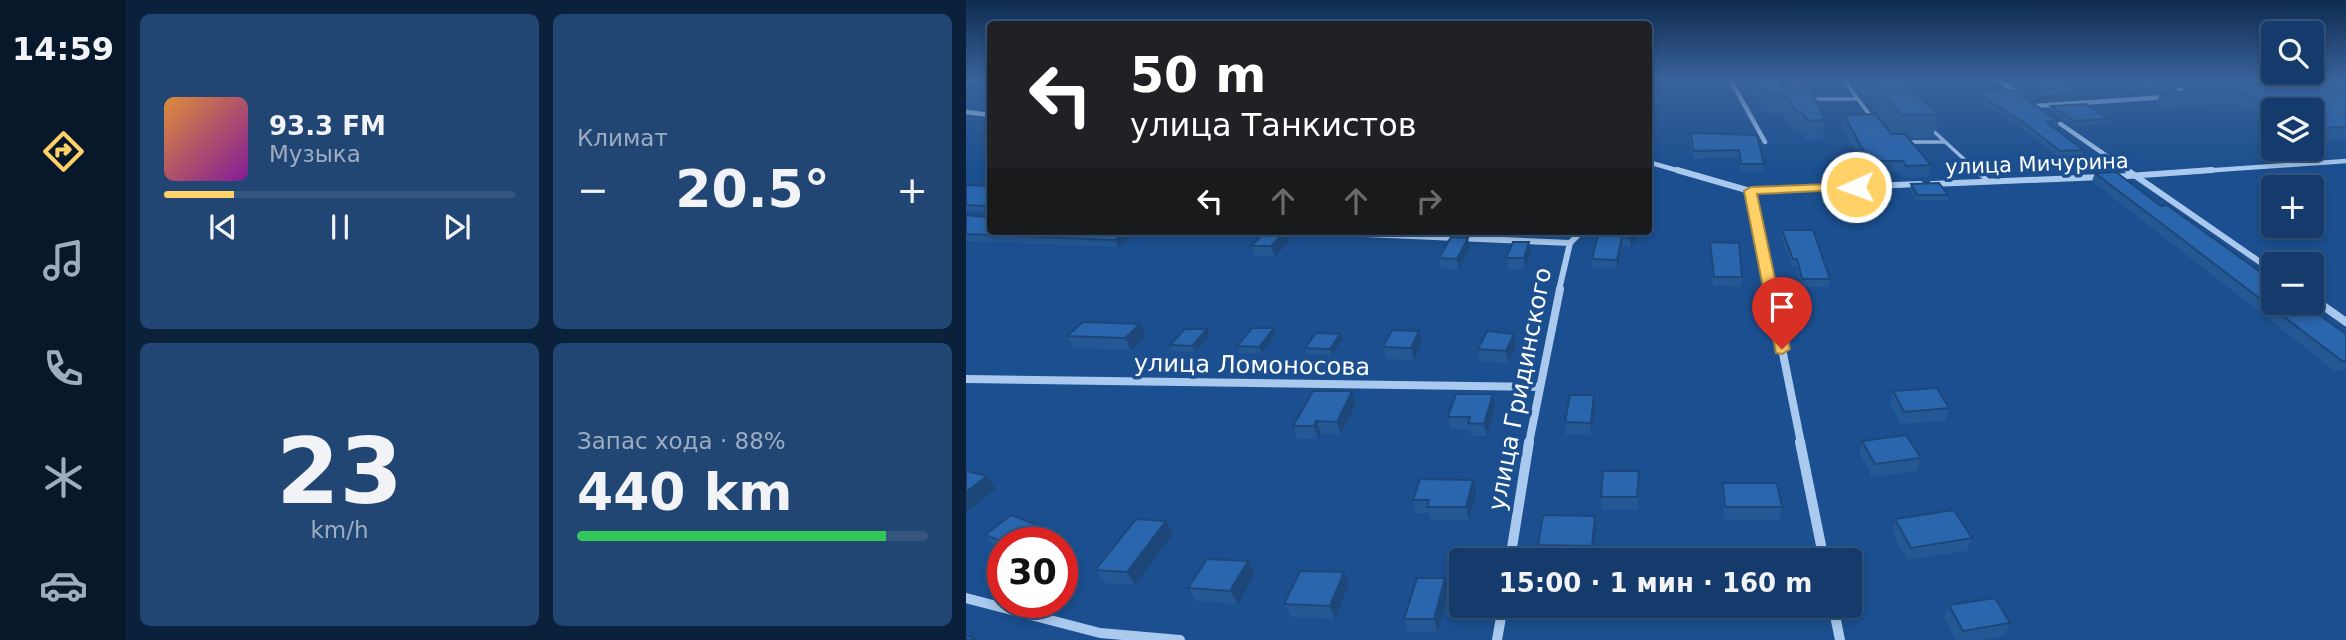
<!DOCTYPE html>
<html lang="ru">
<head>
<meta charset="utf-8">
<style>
  :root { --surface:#143b6b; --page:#214673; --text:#f1f3f6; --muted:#9dadc1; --line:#33557e; --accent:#ffd166 }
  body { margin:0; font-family:"DejaVu Sans",sans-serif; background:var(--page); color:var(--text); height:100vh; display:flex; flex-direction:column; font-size:26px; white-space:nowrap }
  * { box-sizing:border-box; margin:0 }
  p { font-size:23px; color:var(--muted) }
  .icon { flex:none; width:38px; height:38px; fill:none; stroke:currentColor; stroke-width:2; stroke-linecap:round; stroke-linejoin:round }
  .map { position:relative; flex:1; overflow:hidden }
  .side { display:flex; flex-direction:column; gap:14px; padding:14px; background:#0b203b; width:840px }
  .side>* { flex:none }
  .hud { position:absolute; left:21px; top:21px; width:665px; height:214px; border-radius:7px; box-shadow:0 4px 10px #0003,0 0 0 2px var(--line); background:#202124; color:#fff; overflow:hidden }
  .tools { position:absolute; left:1295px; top:21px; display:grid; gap:14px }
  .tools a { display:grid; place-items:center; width:63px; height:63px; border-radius:7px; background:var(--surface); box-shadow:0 4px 10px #0003,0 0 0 2px var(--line); font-size:35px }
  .speed { position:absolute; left:21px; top:527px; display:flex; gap:14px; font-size:35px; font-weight:700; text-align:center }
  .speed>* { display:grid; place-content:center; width:91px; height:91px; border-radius:50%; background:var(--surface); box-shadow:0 4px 10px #0003,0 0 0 2px var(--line); line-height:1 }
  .speed .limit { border:10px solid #d22; background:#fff; color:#111 }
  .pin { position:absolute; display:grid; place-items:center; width:60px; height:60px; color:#fff; margin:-72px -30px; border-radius:50% 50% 50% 0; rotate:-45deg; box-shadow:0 0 7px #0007 }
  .pin .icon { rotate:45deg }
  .me { position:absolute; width:77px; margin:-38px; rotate:268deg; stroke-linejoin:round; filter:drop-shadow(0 0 5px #0008) }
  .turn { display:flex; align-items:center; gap:24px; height:147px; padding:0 28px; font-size:32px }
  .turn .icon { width:91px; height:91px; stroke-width:2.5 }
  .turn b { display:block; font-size:49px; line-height:60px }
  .lanes { display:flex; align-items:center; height:66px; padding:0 28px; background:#0003; justify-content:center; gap:35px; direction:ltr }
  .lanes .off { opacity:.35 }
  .big { font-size:52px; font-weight:700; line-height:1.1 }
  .side .card { flex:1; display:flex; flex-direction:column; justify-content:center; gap:10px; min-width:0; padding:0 24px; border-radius:10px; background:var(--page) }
  .side .dial { align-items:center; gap:0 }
  .dial b { font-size:91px; line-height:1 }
  .song { display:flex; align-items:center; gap:21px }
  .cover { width:84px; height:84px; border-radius:10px; background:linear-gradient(135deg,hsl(30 70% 55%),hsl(290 70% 35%)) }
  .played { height:7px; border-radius:4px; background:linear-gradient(90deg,var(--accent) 20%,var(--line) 20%) }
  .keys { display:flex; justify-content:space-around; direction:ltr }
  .heat { display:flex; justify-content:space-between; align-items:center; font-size:38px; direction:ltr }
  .charge { height:10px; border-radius:5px; background:linear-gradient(90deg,#34c759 88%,var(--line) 0) }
  .side .tiles { flex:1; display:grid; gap:14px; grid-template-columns:repeat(2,1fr) }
  .trip { position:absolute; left:483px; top:548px; width:413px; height:70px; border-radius:7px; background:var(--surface); box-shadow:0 4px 10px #0003,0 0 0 2px var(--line); font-weight:700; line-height:70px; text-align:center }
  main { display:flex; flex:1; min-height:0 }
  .tabs { display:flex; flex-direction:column; width:126px; justify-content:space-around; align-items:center; background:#08182b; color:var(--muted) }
  .tabs .icon { width:49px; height:49px }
  .tabs .current { color:var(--accent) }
  .tabs b { font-size:32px; color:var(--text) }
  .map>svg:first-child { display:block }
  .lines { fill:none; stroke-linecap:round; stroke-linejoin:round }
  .lane-far1 { stroke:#a9c9ee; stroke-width:3.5 }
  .lane { stroke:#a9c9ee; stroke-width:4.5 }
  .street-far3 { stroke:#a9c9ee; stroke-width:4.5 }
  .street-far2 { stroke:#a9c9ee; stroke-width:6 }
  .street-far1 { stroke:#a9c9ee; stroke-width:8 }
  .street { stroke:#a9c9ee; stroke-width:10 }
  .secondary { fill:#d6e6fa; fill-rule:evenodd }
  .wall { fill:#245895 }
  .shaded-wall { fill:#1d4779 }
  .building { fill:#2a66ad; stroke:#1d4779; stroke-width:2 }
  .route { fill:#ffd166; stroke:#a68842; stroke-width:2 }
  .labels { text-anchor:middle; stroke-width:7; stroke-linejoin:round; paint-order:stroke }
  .far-street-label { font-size:21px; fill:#fff; stroke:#1b4f8f }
  .street-label { font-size:24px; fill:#fff; stroke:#1b4f8f }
</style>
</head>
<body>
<main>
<nav class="tabs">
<b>14:59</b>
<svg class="icon current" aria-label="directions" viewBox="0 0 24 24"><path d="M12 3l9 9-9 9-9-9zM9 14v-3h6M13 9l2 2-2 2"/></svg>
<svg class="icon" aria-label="music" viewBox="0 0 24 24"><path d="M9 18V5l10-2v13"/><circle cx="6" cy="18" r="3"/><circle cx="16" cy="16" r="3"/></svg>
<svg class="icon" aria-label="phone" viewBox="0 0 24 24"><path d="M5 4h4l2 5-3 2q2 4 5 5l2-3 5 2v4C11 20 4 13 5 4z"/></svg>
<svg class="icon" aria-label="climate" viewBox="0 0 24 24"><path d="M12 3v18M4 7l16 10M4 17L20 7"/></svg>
<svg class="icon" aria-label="car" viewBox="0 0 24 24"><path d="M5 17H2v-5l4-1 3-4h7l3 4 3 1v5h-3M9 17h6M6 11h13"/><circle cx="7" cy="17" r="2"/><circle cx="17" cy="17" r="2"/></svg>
</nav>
<section class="side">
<div class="tiles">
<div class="card">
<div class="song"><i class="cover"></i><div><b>93.3 FM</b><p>Музыка</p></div></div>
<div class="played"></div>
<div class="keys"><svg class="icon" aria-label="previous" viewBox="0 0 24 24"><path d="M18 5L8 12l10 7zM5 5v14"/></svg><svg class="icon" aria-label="pause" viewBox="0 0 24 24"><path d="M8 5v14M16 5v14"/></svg><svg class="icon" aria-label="next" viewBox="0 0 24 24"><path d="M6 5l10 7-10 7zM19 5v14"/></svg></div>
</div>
<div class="card"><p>Климат</p>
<div class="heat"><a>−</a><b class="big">20.5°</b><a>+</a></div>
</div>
<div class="card dial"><b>23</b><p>km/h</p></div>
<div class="card"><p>Запас хода · 88%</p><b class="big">440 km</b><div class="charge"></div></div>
</div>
</section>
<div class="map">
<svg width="1380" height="640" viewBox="0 0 1380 640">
  <rect width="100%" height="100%" fill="#1b4f8f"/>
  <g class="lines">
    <path class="lane-far1" d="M829 79 835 89
      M877 79 906 118
      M842 99H892
      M963 127 1012 172
      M939 142H978"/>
    <path class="lane" d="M1010 170 1023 182"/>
    <path class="street-far3" d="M764 79 799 142
      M1031 79 1053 95
      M1192 79 1224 95
      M1069 106 1201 97
      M0 112 24 115
      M1086 118 1164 172
      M682 162 717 172
      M1221 172 1380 161"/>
    <path class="street-far2" d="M711 170 784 191 954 184
      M1161 170 1307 271
      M1148 177 1246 170
      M966 184 1136 177
      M784 191 804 290
      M330 231 604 243
      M593 290 604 243 616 231"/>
    <path class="street-far1" d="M804 289 835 443
      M1346 298 1380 322
      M0 379 572 387
      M563 443 594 289"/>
    <path class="street" d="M834 442 858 560
      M544 560 563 442
      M0 598 134 633 214 640
      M867 606 874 640
      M531 640 537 606"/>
    <path class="secondary" d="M0 79H11L0 84Z"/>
  </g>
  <path class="wall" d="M691 79H729V85H711L709 81H691Z
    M781 79H812L816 86 859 120 856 140H840L834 131H829L817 113H797Z
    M884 79H936L972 115 967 138H942L965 165 962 177 937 178 934 173H900L876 127 878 115 925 134H928Z
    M938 79H966L965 83 943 84Z
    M1052 79H1090L1109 92 1105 98 1071 101 1061 94 1063 90H1070Z
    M1143 79H1199L1212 86 1210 92 1225 91 1201 79H1316L1318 80 1316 85 1380 80V139L1351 141 1346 138V110H1307V120L1272 104 1196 107 1190 104 1194 94 1173 95Z
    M1008 91 1093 121 1091 127H1087L1117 150 1115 156 1092 157 1057 129 1007 97Z
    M1085 106 1142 119 1141 124 1108 126 1084 110Z
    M24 132V143H20L16 136Z
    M724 133 791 135 798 164V172L774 171 773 158 728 159 723 140Z
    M1129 173 1195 206 1380 334V370L1369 371 1126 181Z
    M945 184 982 195 981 200H950L944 190Z
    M0 185 24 186V231H173L152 247 0 241V215L20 217 24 212 0 211Z
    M816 230 864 279 862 287H835L830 266H826L815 237Z
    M633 231H674L665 247 656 245 651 269 627 268 626 259Z
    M324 241 309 257 289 256 285 246Z
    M744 242 776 277 775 287 747 286 744 251Z
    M504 248 493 270 475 269 473 258Z
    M565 253 559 269H542L540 258Z
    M174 324 180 336 165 350 108 348 101 336Z
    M308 328 310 334 296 353H274L271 346Z
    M241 329 244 335 229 352 206 351 204 345Z
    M376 340 366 355 341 354 339 348Z
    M456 343 448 360 420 359 417 347Z
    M550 346 542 363 514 361 512 349Z
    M927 391 983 408 979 421 935 424 924 404Z
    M628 395 629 407 625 435H600L599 422Z
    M390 403 375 434H355L352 439H331L327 426Z
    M529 407 521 436H505L504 430 485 429 482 417Z
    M896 441 955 458 951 471 906 477 894 453Z
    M507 480 510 493 503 520H464L463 513H450L447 500Z
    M757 483 816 507 814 520H758L756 496Z
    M673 484 672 510H636L635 497Z
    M929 519 1006 538 1001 551 941 560 926 532Z
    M200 521 207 534 169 585 138 583 129 570Z
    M630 528 627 559 574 558 572 545Z
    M92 533 101 546 96 549V542H37V551L29 548 19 535Z
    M282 561 289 574 272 604 230 601 222 588Z
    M479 578 483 591 472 632H442L438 619Z
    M383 585 369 619 325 617 318 604Z
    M983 605 1044 623 1038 636 1014 640H990L978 618Z"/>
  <path class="shaded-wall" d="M1111 88 1105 98 1071 101 1073 97Z
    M161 231H173L152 247 149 240Z
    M320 231H321L324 241 309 257 305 246Z
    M669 231H674V232L665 247 664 238Z
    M656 237V245L651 269V260Z
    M502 238 504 248 493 270 491 259Z
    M563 242 565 253 559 269 558 258Z
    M174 324 180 336 165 350 159 338Z
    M308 328 310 334 296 353 293 347Z
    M241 329 244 335 229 352 226 346Z
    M453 331 456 343 448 360 445 348Z
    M374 334 376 340 366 355 364 349Z
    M548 334 550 346 542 363 540 351Z
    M386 391 390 403 375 434 371 422Z
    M527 394 529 407 521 436 518 424Z
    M628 395 629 407 625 435V423Z
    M350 421 355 434 352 439 348 426Z
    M21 476 30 489 0 513V492Z
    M507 480 510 493 503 520 500 507Z
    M629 516 630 528 627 559 626 546Z
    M200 521 207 534 169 585 161 572Z
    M92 533 101 546 96 549V542H80Z
    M282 561 289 574 272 604 264 591Z
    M378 572 383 585 369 619 364 606Z
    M479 578 483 591 472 632 468 619Z
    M751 606H773L750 610Z"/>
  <path class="building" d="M791 79H812L816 86 843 85 859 120 842 121 836 112H831L819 94 799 95Z
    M904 79H936L972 115H936Z
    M1060 79H1090L1105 88H1111L1107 94 1073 97 1063 90 1078 89Z
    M1158 79H1199L1212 86 1176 88Z
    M1218 79H1316L1318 80 1231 85Z
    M1380 80V127L1357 128 1346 123V110H1316L1277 92 1201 96 1194 93Z
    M1047 90 1093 121 1081 122 1117 150 1094 151 1058 123 1008 91Z
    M1120 104 1142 119 1109 121 1085 106Z
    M909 114 925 134H939L965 165 940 166 937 161H903L878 115Z
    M24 132V137L16 136Z
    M724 133 791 135 798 164H775L773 150 728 151Z
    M1150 172 1195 206 1201 205 1307 281V303H1337L1380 334V361H1376L1129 173Z
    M973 183 982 195H951L945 184Z
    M0 185 24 186V209L21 206 0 205Z
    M24 212V231H161L149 240 0 234V215L20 217Z
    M816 230H847L864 279H836L831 259H827Z
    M300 231H320L305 246H285Z
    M633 231H669L664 238 656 237 651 260 626 259Z
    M485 237 502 238 491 259 473 258Z
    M547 242H563L558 258H540Z
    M744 242 773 243 776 277H748Z
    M117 322 174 324 159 338 101 336Z
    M286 328H308L293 347 271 346Z
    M219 329H241L226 346 204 345Z
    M426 330 453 331 445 348 417 347Z
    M521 331 548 334 540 351 512 349Z
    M350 333 374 334 364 349 339 348Z
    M971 388 983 408 938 412 927 391Z
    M347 391H386L371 422 350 421 348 426H327Z
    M490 394H527L518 424 502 423 504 417H482Z
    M604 395H628L625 423 599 422Z
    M940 435 955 458 909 464 896 441Z
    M0 471 21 476 0 492Z
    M637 471H673L671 497H635Z
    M454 479 507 480 500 507H461L463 500H447Z
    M757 483H811L816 507H759Z
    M988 510 1006 538 945 548 929 519Z
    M45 515 92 533 80 542H38L19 535Z
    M577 515 629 516 626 546 572 545Z
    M170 519 200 521 161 572 129 570Z
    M772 551 776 560H738V558Z
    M241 559 282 561 264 591 222 588Z
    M334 571 378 572 364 606 318 604Z
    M451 578H479L468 619H438Z
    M1029 598 1044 623 997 631 983 605Z
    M0 635 11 640H0Z"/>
  <linearGradient id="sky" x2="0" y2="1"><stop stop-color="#0f2b4f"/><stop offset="0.47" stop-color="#39639b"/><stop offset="1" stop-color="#39639b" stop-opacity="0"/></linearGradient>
  <rect width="1380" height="169" fill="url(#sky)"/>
  <path class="route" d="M890 183 896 187 895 189 791 194 824 349 816 354 810 353 778 191 785 187Z"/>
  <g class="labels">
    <g class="far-street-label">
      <text transform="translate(1071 164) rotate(-2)" y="7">улица Мичурина</text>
    </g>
    <g class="street-label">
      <text transform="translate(286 365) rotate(1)" y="8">улица Ломоносова</text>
      <text transform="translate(554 389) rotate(-79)" y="8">улица Гридинского</text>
    </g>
  </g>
</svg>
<div class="tools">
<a><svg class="icon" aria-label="search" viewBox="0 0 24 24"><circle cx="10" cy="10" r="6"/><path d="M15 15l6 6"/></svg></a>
<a><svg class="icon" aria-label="layers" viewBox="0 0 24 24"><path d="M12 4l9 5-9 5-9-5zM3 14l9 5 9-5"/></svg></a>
<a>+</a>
<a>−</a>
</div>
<div class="speed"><div class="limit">30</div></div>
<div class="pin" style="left:816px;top:349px;background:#d93025"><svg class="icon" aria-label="arrive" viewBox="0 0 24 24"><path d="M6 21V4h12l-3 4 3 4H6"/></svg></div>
<svg class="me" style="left:890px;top:187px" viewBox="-20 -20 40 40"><circle r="17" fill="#ffd166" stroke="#fff" stroke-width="3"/><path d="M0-11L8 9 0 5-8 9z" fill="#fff"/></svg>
<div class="trip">15:00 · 1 мин · 160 m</div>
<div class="hud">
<div class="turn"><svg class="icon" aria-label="left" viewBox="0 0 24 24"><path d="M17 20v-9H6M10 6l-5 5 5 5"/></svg><div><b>50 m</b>улица Танкистов</div></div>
<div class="lanes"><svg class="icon" aria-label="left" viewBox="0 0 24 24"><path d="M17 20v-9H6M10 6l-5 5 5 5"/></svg><svg class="icon off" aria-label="ahead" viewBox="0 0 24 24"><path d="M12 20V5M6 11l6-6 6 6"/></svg><svg class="icon off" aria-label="ahead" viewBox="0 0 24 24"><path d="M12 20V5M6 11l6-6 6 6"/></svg><svg class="icon off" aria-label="right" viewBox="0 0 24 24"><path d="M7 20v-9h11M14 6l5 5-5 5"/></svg></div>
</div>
</div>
</main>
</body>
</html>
